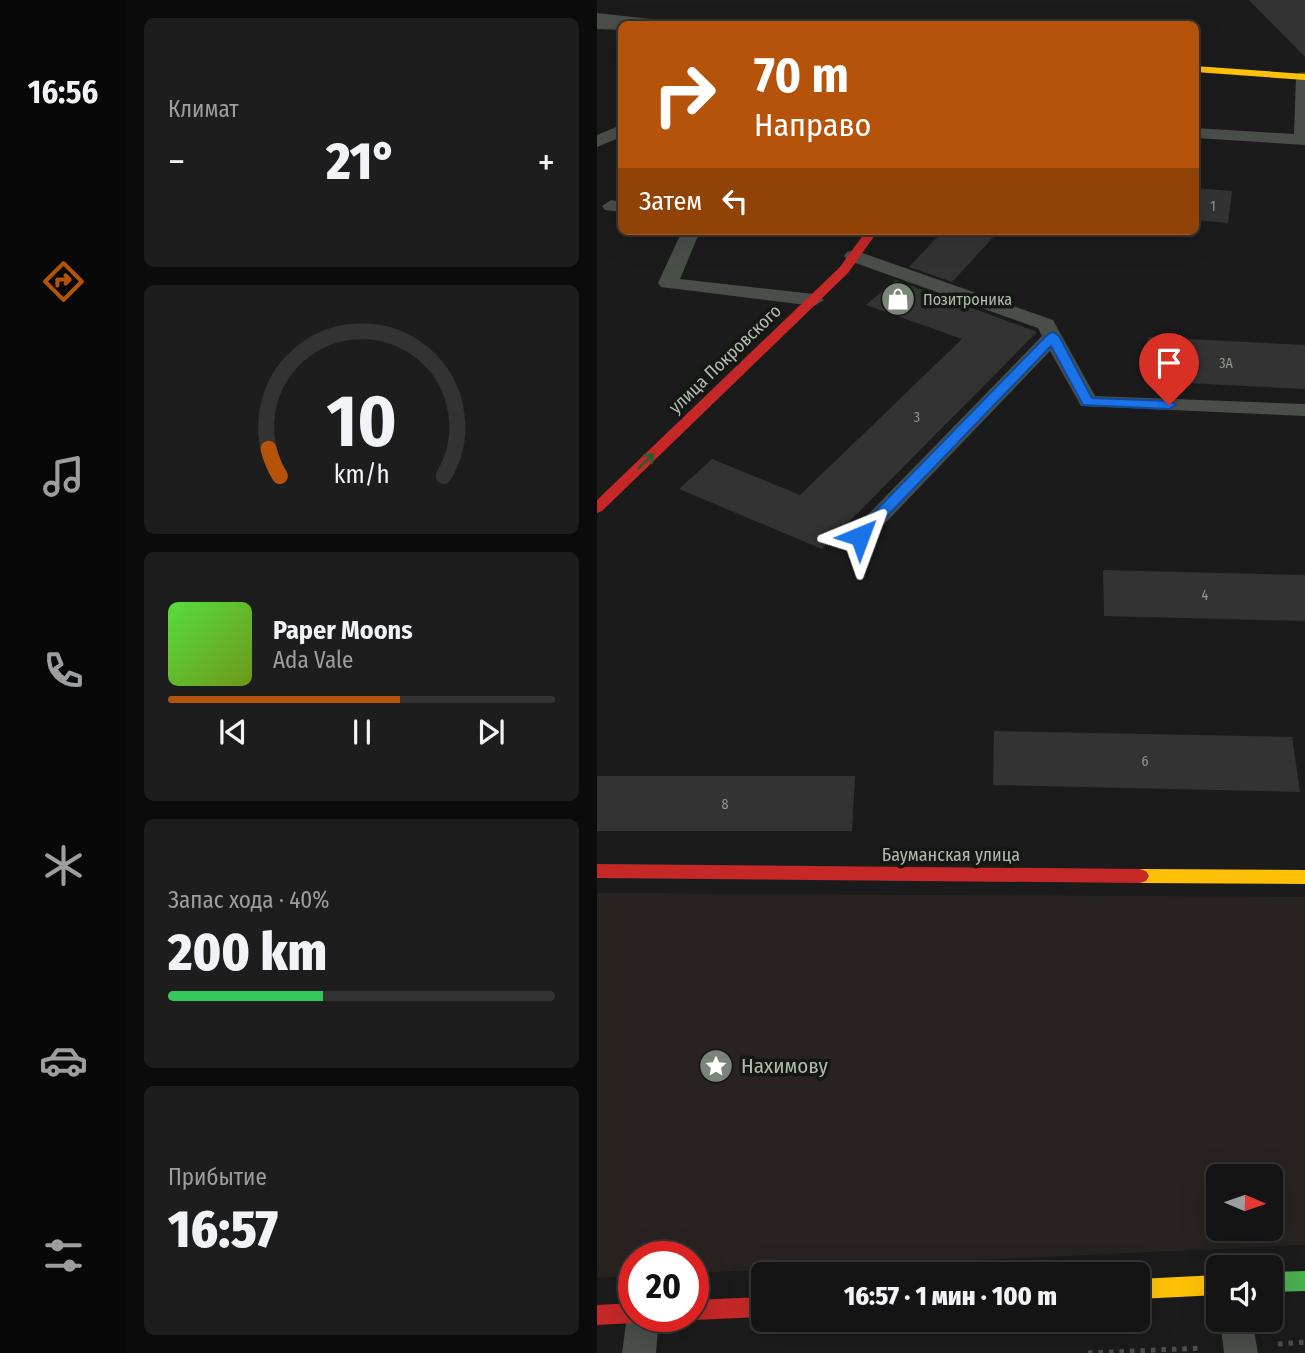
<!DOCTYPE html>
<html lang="ru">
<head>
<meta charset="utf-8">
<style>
  :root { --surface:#141414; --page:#1d1d1d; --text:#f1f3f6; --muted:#9d9ea0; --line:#333334; --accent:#b45309 }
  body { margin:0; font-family:"Fira Sans Condensed",sans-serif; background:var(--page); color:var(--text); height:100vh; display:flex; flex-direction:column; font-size:26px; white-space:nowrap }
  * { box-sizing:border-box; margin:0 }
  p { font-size:23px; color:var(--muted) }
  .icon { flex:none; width:38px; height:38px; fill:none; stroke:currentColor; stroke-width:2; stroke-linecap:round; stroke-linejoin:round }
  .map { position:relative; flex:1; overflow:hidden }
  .details { display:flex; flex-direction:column; gap:18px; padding:18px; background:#0b0b0b; width:471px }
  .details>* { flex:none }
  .guide { position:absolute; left:21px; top:21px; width:581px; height:214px; border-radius:10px; box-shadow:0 7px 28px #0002,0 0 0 2px var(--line); background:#b45309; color:#fff; overflow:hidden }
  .needle { width:46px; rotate:92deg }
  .controls { position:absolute; left:609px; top:1164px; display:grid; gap:14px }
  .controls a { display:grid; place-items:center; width:77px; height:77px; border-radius:10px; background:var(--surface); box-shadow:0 7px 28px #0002,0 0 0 2px var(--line); font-size:35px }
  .speed { position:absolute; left:21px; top:1241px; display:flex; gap:14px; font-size:35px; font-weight:700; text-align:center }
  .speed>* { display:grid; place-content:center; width:91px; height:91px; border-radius:50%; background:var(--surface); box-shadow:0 7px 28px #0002,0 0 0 2px var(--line); line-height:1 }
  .speed .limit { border:10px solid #d22; background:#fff; color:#111 }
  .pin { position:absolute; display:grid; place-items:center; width:60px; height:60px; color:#fff; margin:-72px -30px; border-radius:50% 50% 50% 0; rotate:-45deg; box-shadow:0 0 7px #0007 }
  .pin .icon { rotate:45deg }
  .me { position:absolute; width:77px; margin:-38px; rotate:44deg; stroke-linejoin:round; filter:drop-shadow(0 0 5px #0008) }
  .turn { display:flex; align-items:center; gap:24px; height:147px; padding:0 21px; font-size:32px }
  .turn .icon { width:91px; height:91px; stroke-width:2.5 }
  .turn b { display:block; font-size:49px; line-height:60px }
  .then { display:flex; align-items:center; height:66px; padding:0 21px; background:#0003; gap:14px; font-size:26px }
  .big { font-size:52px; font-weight:800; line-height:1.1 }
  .details .tile { flex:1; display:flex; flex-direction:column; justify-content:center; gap:10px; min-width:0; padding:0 24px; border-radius:10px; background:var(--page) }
  .details .dial { align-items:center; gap:0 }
  .dial svg { height:182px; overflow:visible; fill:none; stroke:var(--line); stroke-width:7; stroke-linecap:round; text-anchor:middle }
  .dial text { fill:var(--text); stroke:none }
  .song { display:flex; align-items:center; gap:21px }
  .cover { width:84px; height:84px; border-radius:10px; background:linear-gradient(135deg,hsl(110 70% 55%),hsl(80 70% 35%)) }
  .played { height:7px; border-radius:4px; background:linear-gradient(90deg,var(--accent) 60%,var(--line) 60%) }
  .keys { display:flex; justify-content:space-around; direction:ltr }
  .heat { display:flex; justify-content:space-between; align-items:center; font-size:38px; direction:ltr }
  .charge { height:10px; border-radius:5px; background:linear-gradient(90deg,#34c759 40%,var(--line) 0) }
  .trip { position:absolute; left:154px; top:1262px; width:399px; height:70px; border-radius:10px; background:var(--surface); box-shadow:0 7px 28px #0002,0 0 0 2px var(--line); font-weight:800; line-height:70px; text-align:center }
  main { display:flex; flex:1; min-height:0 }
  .tab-bar { display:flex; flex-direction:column; width:126px; justify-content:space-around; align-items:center; background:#080808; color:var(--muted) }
  .tab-bar .icon { width:49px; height:49px }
  .tab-bar .on { color:var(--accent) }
  .tab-bar b { font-size:32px; color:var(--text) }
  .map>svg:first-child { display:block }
  .green { fill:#282321; fill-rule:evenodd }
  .building { fill:#323332 }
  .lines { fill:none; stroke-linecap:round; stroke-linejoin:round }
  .path { stroke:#4c4f4b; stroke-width:5; stroke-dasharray:4.5 6; stroke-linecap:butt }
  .lane { fill:#4a4e49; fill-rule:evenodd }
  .street { fill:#4a4e49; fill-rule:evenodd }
  .fast { fill:#4caf50; fill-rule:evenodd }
  .slow { fill:#ffc107; fill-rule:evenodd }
  .jam { fill:#c62828; fill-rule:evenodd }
  .oneway { stroke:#2e5b30 }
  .route { fill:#1a73e8; stroke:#114b97; stroke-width:2 }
  .labels { text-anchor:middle; stroke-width:7; stroke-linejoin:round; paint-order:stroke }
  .number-label { font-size:14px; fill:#909a8e }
  .far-poi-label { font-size:16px; fill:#afbcac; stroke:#151715; text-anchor:start }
  .street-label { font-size:18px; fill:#afbcac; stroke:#151715 }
  .near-poi-label { font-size:21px; fill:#afbcac; stroke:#151715; text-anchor:start }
</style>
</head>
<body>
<main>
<nav class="tab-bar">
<b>16:56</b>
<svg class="icon on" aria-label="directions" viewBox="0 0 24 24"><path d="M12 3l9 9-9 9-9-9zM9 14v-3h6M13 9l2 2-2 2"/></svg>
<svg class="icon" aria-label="music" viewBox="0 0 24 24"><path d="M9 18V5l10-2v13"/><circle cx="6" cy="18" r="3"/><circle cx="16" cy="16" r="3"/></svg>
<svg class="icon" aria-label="phone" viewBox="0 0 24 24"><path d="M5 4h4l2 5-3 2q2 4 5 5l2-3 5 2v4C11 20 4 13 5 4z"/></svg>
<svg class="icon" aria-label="climate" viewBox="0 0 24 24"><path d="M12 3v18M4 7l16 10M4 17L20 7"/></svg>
<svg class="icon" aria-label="car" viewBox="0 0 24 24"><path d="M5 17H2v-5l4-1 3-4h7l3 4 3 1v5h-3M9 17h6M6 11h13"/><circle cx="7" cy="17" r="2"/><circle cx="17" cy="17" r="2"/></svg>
<svg class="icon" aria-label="filters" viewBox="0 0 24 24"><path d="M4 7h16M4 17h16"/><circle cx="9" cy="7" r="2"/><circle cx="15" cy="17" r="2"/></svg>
</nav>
<section class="details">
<div class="tile"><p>Климат</p>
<div class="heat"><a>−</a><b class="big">21°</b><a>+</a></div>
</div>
<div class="tile dial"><svg viewBox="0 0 100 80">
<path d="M14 69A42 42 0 1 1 86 69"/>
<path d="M14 69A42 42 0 0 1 9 57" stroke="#b45309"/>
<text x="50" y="56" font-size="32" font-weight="700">10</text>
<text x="50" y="72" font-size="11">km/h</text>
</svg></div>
<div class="tile">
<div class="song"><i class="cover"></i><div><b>Paper Moons</b><p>Ada Vale</p></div></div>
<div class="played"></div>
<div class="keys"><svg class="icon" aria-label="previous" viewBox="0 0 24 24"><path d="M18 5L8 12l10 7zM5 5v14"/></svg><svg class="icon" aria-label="pause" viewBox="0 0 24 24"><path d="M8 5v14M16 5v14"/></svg><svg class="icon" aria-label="next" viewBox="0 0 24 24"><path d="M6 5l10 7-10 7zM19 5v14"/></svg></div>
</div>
<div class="tile"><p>Запас хода · 40%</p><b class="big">200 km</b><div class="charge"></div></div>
<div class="tile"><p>Прибытие</p><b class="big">16:57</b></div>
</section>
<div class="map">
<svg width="709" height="1353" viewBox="0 0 709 1353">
  <rect width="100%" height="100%" fill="#1b1b1b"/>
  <path class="green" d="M0 893 708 897V1245L96 1273V1256H37V1276L0 1278ZM621 1176H674V1228H621Z"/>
  <path class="building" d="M652 0H708V57Z
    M598 188 635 191 631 223 598 220Z
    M346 231H402L355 282 312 267Z
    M298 280 440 332 225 549 82 489 115 459 203 495 365 339 269 305Z
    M551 337 708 345V389L550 381Z
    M506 570 708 575V621L507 616Z
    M397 731 695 737 703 792 396 785Z
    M0 776H258L255 831H0Z"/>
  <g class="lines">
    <path class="path" d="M681 1344 709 1342
      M491 1353 606 1348"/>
    <path class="lane" d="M709 72V145L598 138V128L697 134 699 77 701 73Z
      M24 125V137L0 147V135Z
      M14 200 24 202V212L8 210 5 206Z
      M85 231H103L83 279 217 294 227 300 217 306 64 287 61 283Z
      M257 250 456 320 498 396 709 404V416L484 406 453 351 271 541 263 543 255 541 252 536 255 531 445 336 441 328 250 260 247 256 250 252Z
      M37 1304V1316H62L59 1353H25L30 1316Z
      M623 1320H655L661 1353H627Z"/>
    <path class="street" d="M0 13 54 19 58 24H24V30L0 29Z"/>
    <path class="fast" d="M709 1271V1291L674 1292V1272Z"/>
    <path class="slow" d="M598 66 709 74V80L598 72Z
      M543 869 709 870V884L543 883 537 881 534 876 537 871Z
      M621 1275V1295L541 1299V1279Z"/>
    <path class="jam" d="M269 231H281L251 273 5 511 0 513V500L243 267Z
      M0 864 543 869 549 871 552 876 549 881 543 883 0 878Z
      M166 1297V1317L96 1320 88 1316H96V1300Z
      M37 1303V1316H46L44 1320 37 1323 0 1325V1305Z"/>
  </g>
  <defs><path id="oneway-shaft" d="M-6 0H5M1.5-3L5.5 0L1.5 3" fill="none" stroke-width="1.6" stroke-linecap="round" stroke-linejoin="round" transform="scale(1.75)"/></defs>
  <use class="oneway" href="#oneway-shaft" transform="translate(49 461) rotate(-44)"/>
  <path class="route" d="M456 332 462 336 495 398 572 401 579 405 572 409 486 405 454 346 268 539H258L255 536 258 532 451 334Z"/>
  <defs>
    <g id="shop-disc" transform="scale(1.75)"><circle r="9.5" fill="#7b8479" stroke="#151715"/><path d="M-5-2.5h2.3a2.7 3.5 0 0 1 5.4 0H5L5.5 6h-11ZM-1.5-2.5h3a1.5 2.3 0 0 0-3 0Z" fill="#fff"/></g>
    <g id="sight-disc" transform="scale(1.75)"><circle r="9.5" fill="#7b8479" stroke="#151715"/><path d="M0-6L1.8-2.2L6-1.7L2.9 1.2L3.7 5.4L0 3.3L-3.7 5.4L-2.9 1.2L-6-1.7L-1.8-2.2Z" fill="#fff"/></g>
  </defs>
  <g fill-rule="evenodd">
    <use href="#shop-disc" x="301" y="299"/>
    <use href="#sight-disc" x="119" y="1066"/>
  </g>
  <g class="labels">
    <g class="number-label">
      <text x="616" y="211">1</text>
      <text x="629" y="368">3А</text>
      <text x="320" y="422">3</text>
      <text x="608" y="600">4</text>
      <text x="548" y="766">6</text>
      <text x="128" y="809">8</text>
    </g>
    <g class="far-poi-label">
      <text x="326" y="305">Позитроника</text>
    </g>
    <g class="street-label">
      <text transform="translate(128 359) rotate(-44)" y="6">улица Покровского</text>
      <text x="354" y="861">Бауманская улица</text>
    </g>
    <g class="near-poi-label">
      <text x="144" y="1073">Нахимову</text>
    </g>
  </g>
</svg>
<div class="controls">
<a><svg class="needle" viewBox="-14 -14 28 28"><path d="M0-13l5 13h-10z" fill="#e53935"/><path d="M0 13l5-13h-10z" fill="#9d9ea0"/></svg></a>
<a><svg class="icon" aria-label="sound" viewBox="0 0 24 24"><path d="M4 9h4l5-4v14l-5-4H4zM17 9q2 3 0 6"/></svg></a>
</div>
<div class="speed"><div class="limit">20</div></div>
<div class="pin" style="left:572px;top:405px;background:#d93025"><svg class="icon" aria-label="arrive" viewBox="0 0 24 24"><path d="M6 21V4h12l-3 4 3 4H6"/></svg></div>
<svg class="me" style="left:263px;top:536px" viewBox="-20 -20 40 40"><path d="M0-17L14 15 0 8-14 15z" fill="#1a73e8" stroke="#fff" stroke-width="4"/></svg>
<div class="trip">16:57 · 1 мин · 100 m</div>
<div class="guide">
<div class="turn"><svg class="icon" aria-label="right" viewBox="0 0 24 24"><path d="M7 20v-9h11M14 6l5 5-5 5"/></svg><div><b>70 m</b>Направо</div></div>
<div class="then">Затем<svg class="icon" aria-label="left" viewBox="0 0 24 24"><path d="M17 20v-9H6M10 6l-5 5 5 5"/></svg></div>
</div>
</div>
</main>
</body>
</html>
